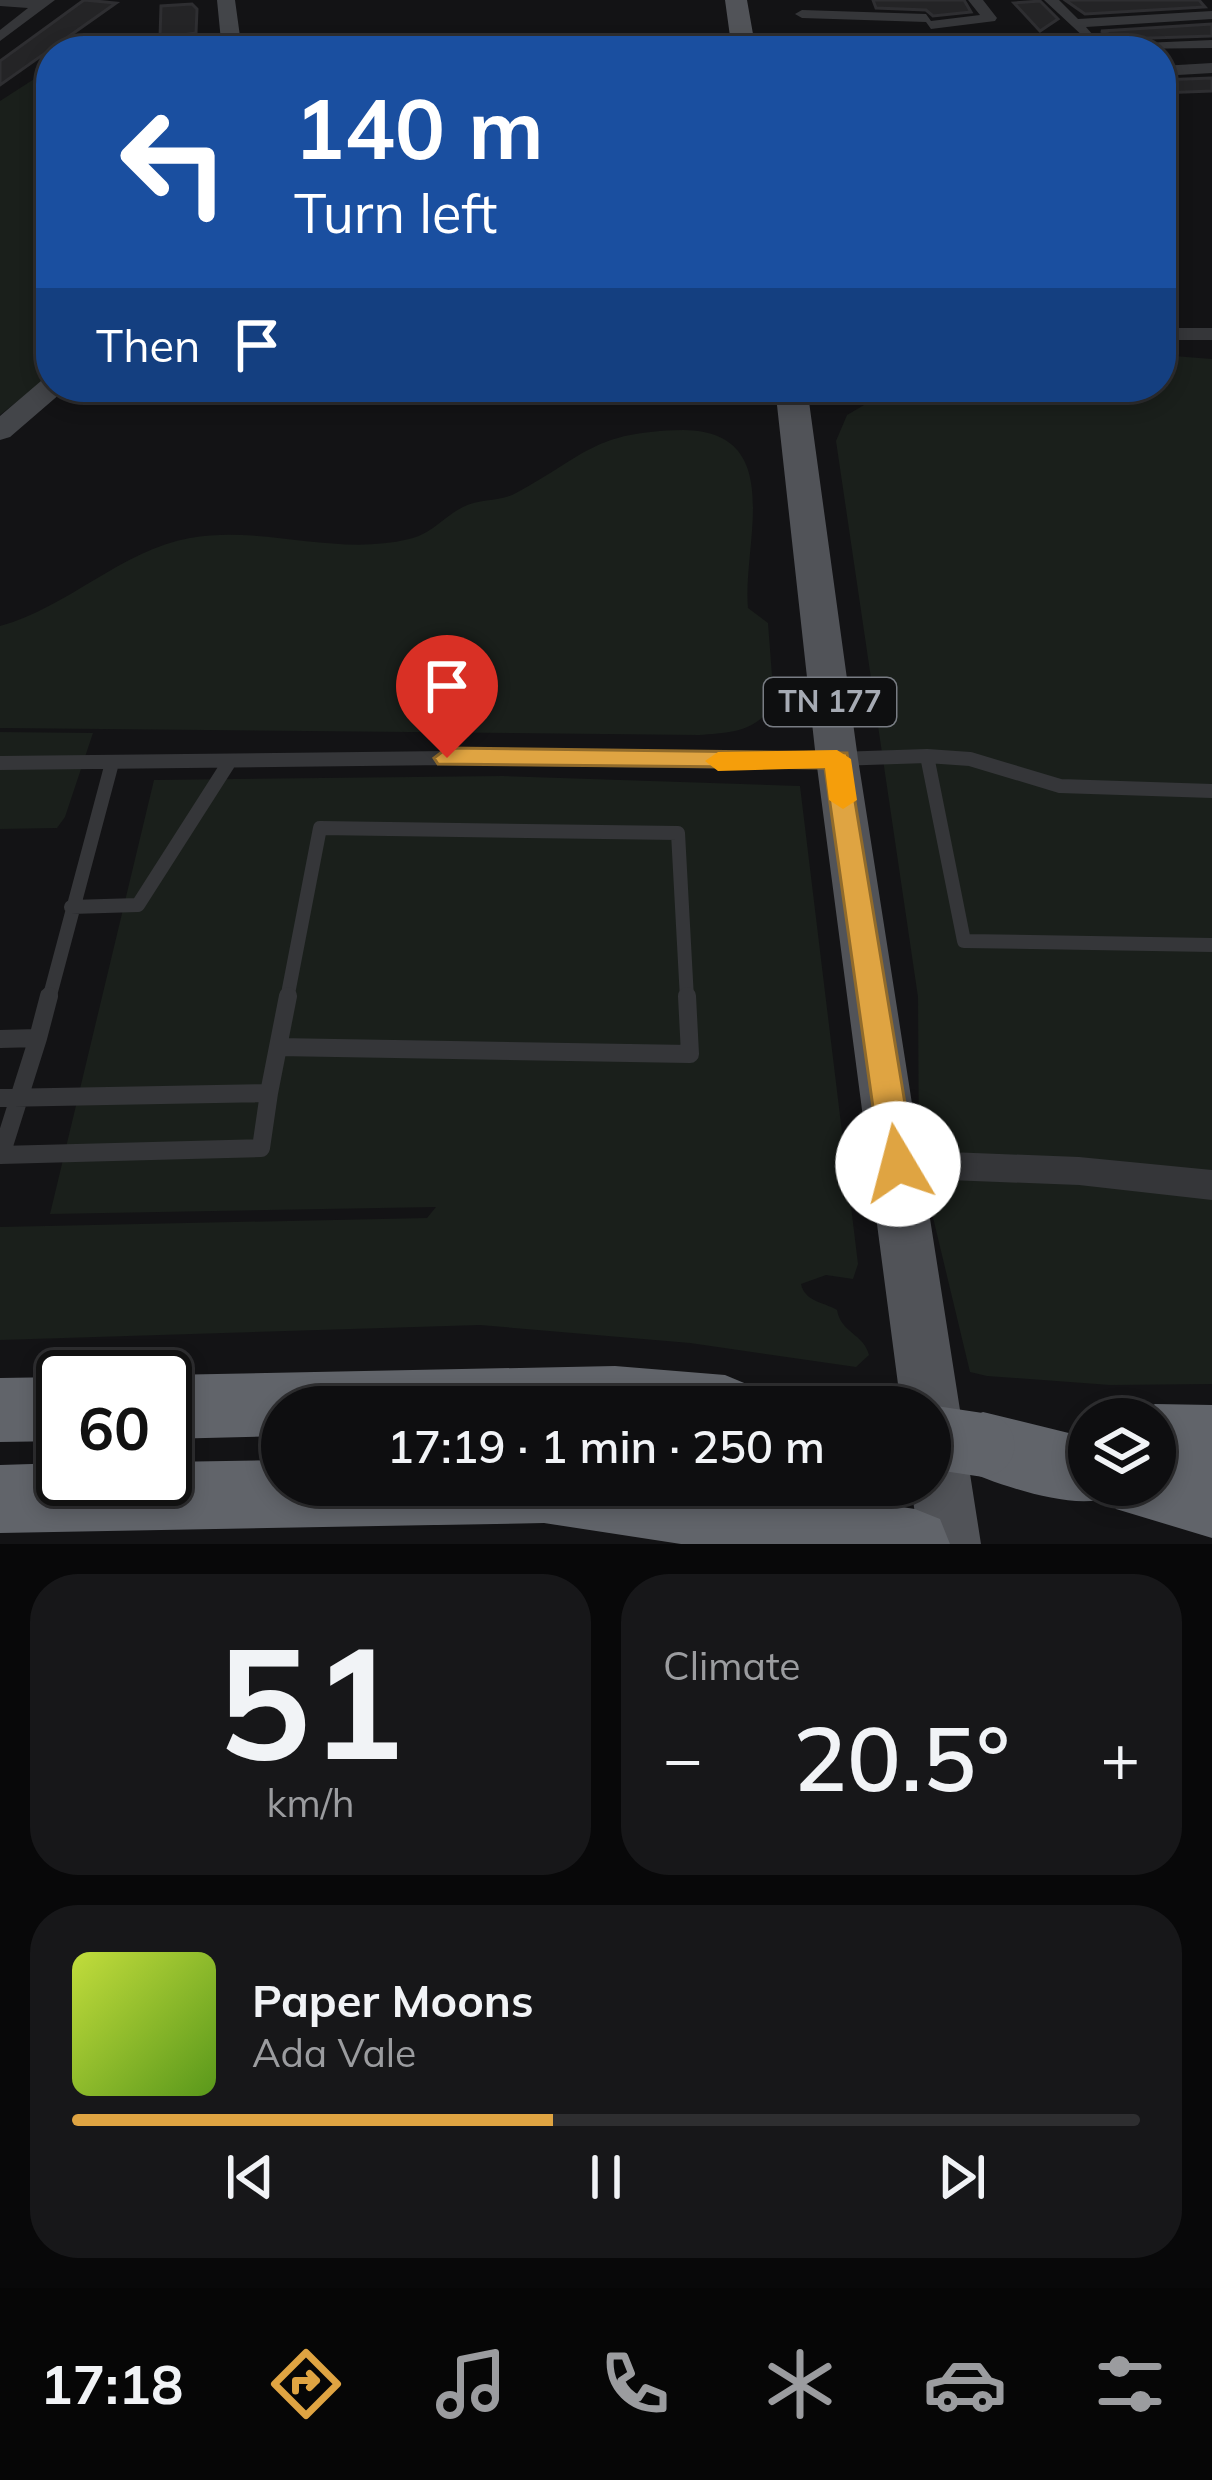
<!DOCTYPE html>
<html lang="en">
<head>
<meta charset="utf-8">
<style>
  :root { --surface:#0e0e10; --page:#171719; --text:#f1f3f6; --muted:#9b9c9f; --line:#2e2e30; --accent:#dfa442 }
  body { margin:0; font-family:Mulish,sans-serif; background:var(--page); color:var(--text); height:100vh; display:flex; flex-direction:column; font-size:45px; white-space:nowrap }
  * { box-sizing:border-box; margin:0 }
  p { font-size:39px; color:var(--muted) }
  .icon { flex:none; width:66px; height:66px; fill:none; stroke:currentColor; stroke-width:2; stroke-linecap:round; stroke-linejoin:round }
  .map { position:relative; height:1544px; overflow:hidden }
  .side { display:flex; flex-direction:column; gap:30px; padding:30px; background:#080809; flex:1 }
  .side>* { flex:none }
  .top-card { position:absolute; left:36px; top:36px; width:1140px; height:366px; border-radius:48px; box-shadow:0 6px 18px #0003,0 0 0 3px var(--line); background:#1a4fa0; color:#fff; overflow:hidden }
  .fabs { position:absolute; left:1068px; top:1398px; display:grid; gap:24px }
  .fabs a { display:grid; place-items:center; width:108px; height:108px; border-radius:50%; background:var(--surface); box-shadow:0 6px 18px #0003,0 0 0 3px var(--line); font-size:60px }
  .speed { position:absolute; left:36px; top:1350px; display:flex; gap:24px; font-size:60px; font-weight:700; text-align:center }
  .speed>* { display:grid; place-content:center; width:156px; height:156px; border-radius:50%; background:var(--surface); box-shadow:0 6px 18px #0003,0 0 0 3px var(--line); line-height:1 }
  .speed .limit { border:6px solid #111; border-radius:18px; background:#fff; color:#111 }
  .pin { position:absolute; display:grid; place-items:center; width:102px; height:102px; color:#fff; margin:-123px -51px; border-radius:50% 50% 50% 0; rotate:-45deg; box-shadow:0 0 12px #0007 }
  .pin .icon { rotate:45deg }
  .me { position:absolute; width:132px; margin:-66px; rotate:352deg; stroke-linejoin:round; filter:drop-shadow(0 0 9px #0008) }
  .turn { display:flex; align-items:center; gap:42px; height:252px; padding:0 60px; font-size:54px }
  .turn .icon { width:156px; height:156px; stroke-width:2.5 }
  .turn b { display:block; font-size:84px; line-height:102px }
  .then { display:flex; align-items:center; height:114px; padding:0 60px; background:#0003; gap:24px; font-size:45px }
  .big { font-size:90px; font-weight:600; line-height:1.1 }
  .side .card { flex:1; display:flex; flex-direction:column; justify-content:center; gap:18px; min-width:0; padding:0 42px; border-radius:48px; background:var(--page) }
  .side .dial { align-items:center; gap:0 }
  .dial b { font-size:156px; line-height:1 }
  .song { display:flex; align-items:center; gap:36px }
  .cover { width:144px; height:144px; border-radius:18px; background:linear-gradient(135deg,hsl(70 70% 55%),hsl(90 70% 35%)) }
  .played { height:12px; border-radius:6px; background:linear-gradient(90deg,var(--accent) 45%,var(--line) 45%) }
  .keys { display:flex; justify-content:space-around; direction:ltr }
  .heat { display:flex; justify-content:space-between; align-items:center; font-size:66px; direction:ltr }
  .side .tiles { flex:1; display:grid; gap:30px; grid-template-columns:1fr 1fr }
  .card:last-child { grid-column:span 2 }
  .trip { position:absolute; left:261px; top:1386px; width:690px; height:120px; border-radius:60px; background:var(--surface); box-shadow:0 6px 18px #0003,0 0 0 3px var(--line); font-weight:600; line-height:120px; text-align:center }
  .tab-bar { display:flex; height:192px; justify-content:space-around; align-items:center; background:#060606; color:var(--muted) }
  .tab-bar .icon { width:84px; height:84px }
  .tab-bar .on { color:var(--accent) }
  .tab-bar b { font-size:54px; color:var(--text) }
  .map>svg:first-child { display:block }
  .green { fill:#1a1f1b }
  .building { fill:#242426; stroke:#2e2e31; stroke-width:3 }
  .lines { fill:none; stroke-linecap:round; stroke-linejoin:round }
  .lane-far1 { stroke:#353639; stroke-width:14 }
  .lane { stroke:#353639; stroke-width:18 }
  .street { fill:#353639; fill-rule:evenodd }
  .secondary { fill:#434549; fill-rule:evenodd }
  .primary { fill:#515358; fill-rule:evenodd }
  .highway { fill:#61646a; fill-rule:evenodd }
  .highway-bridge { stroke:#61646a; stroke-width:63 }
  .route { fill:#dfa442; stroke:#916b2b; stroke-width:3 }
  .slow { fill:#f59e0b }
  .labels { text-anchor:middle; stroke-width:12; stroke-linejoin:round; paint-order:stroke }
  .shield { fill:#0e0f10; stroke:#787c83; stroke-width:3 }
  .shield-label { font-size:30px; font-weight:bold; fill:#a6abb4 }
</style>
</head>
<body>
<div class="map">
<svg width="1212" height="1544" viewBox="0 0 1212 1544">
  <rect width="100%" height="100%" fill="#131315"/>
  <path class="green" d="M45 72H51V375L0 415V101Z
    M1161 355 1212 359V1384L1110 1385 987 1376 970 1372 919 1159 918 997 836 441 847 415 876 398 913 387H1161Z
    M683 430C788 431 742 544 748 608L768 623 774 702C758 732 730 733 699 735L0 728V626C67 608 122 550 190 538 264 525 336 557 409 539 432 534 443 517 463 507 480 498 500 502 516 493 588 454 593 432 683 430Z
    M0 732 93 733 65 817 57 828 0 829Z
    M503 776 800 786 858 1264 853 1279 826 1275 801 1284C805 1302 824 1302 837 1310 841 1333 864 1334 869 1355L856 1367 690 1343 480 1325 0 1340V1227L427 1218 436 1207 50 1214 154 780Z"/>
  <path class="building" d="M84 0 116 3 0 85V61Z
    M873 0H964L971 12 933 16 926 10 876 8Z
    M1065 0H1199L1205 7 1085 14Z
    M1040 1 1058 19 1040 31 1014 3Z
    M192 4 197 9 196 33 160 38 161 6Z
    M1212 24V36L1120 39 1101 31Z
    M1212 78V91L1161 93V80Z"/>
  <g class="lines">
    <path class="lane-far1" d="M927 756 964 941 1212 945
      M0 763 447 758 743 762 927 756 970 759 1060 786 1212 791
      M71 907 138 905 230 761
      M49 999 112 763
      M287 999 320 828 678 833 687 999"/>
    <path class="lane" d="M0 1039 38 1038 49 996
      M278 1047 690 1054 687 996
      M269 1093 288 996
      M0 1098 269 1093 261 1148 0 1155
      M1 1155 38 1038"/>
    <path class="street" d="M0 0H55L0 41V30L28 8 0 6Z
      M968 0H983L997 18 995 21 931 29 926 22 802 18 795 14 802 10 926 14 931 21 980 15Z
      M1044 0H1059L1078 19 1212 11V19L1086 27 1093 35 1086 39Z
      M883 39 1098 45 1212 40V48L946 51 878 46V40Z
      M1212 63V73L1161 76V66Z
      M1161 328H1212V340H1161Z
      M898 1150 1079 1157 1212 1170V1200L1079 1185 898 1178 886 1174 881 1164 886 1154Z"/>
    <path class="secondary" d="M217 0H235L242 51H222Z
      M51 379V387H65L61 393 10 437 0 440V416L41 381Z"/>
    <path class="primary" d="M725 0H747L756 51H732Z
      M775 387H807L858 759 981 1544H919L911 1485H930V1407H901L816 759Z"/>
    <path class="highway" d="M615 1366 725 1375 749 1385 758 1407H282V1436L165 1439V1377H161L165 1375Z
      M63 1377V1441L0 1442V1378Z
      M1155 1404 1212 1405V1538L1116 1509 1110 1497C1073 1512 997 1484 959 1468L949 1445 959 1422 983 1412 1089 1438V1485H1155V1419H1129Z
      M282 1460V1485H752L915 1509 940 1519 950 1544H681L544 1523 0 1533V1465L63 1463V1479H165V1462Z"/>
    <path class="highway-bridge" d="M930 1437 983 1445"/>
  </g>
  <path class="route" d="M447 748 847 753 915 1164 910 1174 898 1179 886 1174 881 1164 825 768 438 764 434 758Z"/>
  <path class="slow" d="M837 750 851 759 857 800 843 809 829 800 825 768 718 771 705 761 718 752Z"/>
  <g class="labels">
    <rect class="shield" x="764" y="678" width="132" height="48" rx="9"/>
    <g class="shield-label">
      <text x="830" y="712">TN 177</text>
    </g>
  </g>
</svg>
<div class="fabs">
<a><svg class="icon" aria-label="layers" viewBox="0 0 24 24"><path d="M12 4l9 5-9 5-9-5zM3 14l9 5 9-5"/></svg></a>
</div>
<div class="speed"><div class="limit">60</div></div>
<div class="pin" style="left:447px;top:758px;background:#d93025"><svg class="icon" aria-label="arrive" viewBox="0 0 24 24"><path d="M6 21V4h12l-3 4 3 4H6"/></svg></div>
<svg class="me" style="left:898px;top:1164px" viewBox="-20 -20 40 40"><circle r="19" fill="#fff"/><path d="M0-13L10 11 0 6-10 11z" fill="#dfa442"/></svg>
<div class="trip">17:19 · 1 min · 250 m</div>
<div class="top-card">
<div class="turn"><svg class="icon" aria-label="left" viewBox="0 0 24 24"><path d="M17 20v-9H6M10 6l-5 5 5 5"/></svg><div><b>140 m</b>Turn left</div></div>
<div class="then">Then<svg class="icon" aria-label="arrive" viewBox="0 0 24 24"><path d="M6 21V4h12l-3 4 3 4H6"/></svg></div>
</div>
</div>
<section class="side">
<div class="tiles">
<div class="card dial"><b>51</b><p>km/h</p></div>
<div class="card"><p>Climate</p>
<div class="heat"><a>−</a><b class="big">20.5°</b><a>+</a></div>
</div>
<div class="card">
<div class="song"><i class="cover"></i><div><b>Paper Moons</b><p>Ada Vale</p></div></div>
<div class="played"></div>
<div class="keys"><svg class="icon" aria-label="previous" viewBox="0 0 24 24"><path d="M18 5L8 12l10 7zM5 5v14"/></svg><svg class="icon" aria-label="pause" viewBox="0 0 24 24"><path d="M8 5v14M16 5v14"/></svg><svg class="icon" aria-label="next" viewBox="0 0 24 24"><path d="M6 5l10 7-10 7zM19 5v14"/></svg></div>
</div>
</div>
</section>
<nav class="tab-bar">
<b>17:18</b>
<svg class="icon on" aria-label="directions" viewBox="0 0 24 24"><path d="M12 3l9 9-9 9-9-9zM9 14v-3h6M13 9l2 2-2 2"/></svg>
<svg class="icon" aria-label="music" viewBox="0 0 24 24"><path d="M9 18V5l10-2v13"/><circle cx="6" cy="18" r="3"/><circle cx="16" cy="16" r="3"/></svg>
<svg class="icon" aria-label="phone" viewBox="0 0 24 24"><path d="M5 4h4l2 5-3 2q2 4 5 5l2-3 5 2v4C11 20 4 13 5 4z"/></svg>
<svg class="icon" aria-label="climate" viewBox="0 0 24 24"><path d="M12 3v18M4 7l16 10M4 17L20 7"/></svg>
<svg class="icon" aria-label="car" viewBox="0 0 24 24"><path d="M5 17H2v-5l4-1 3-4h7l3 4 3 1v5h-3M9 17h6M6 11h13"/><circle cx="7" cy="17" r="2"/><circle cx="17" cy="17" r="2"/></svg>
<svg class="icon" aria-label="filters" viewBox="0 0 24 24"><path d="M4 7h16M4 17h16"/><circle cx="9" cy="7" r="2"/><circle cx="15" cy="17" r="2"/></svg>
</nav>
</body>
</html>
